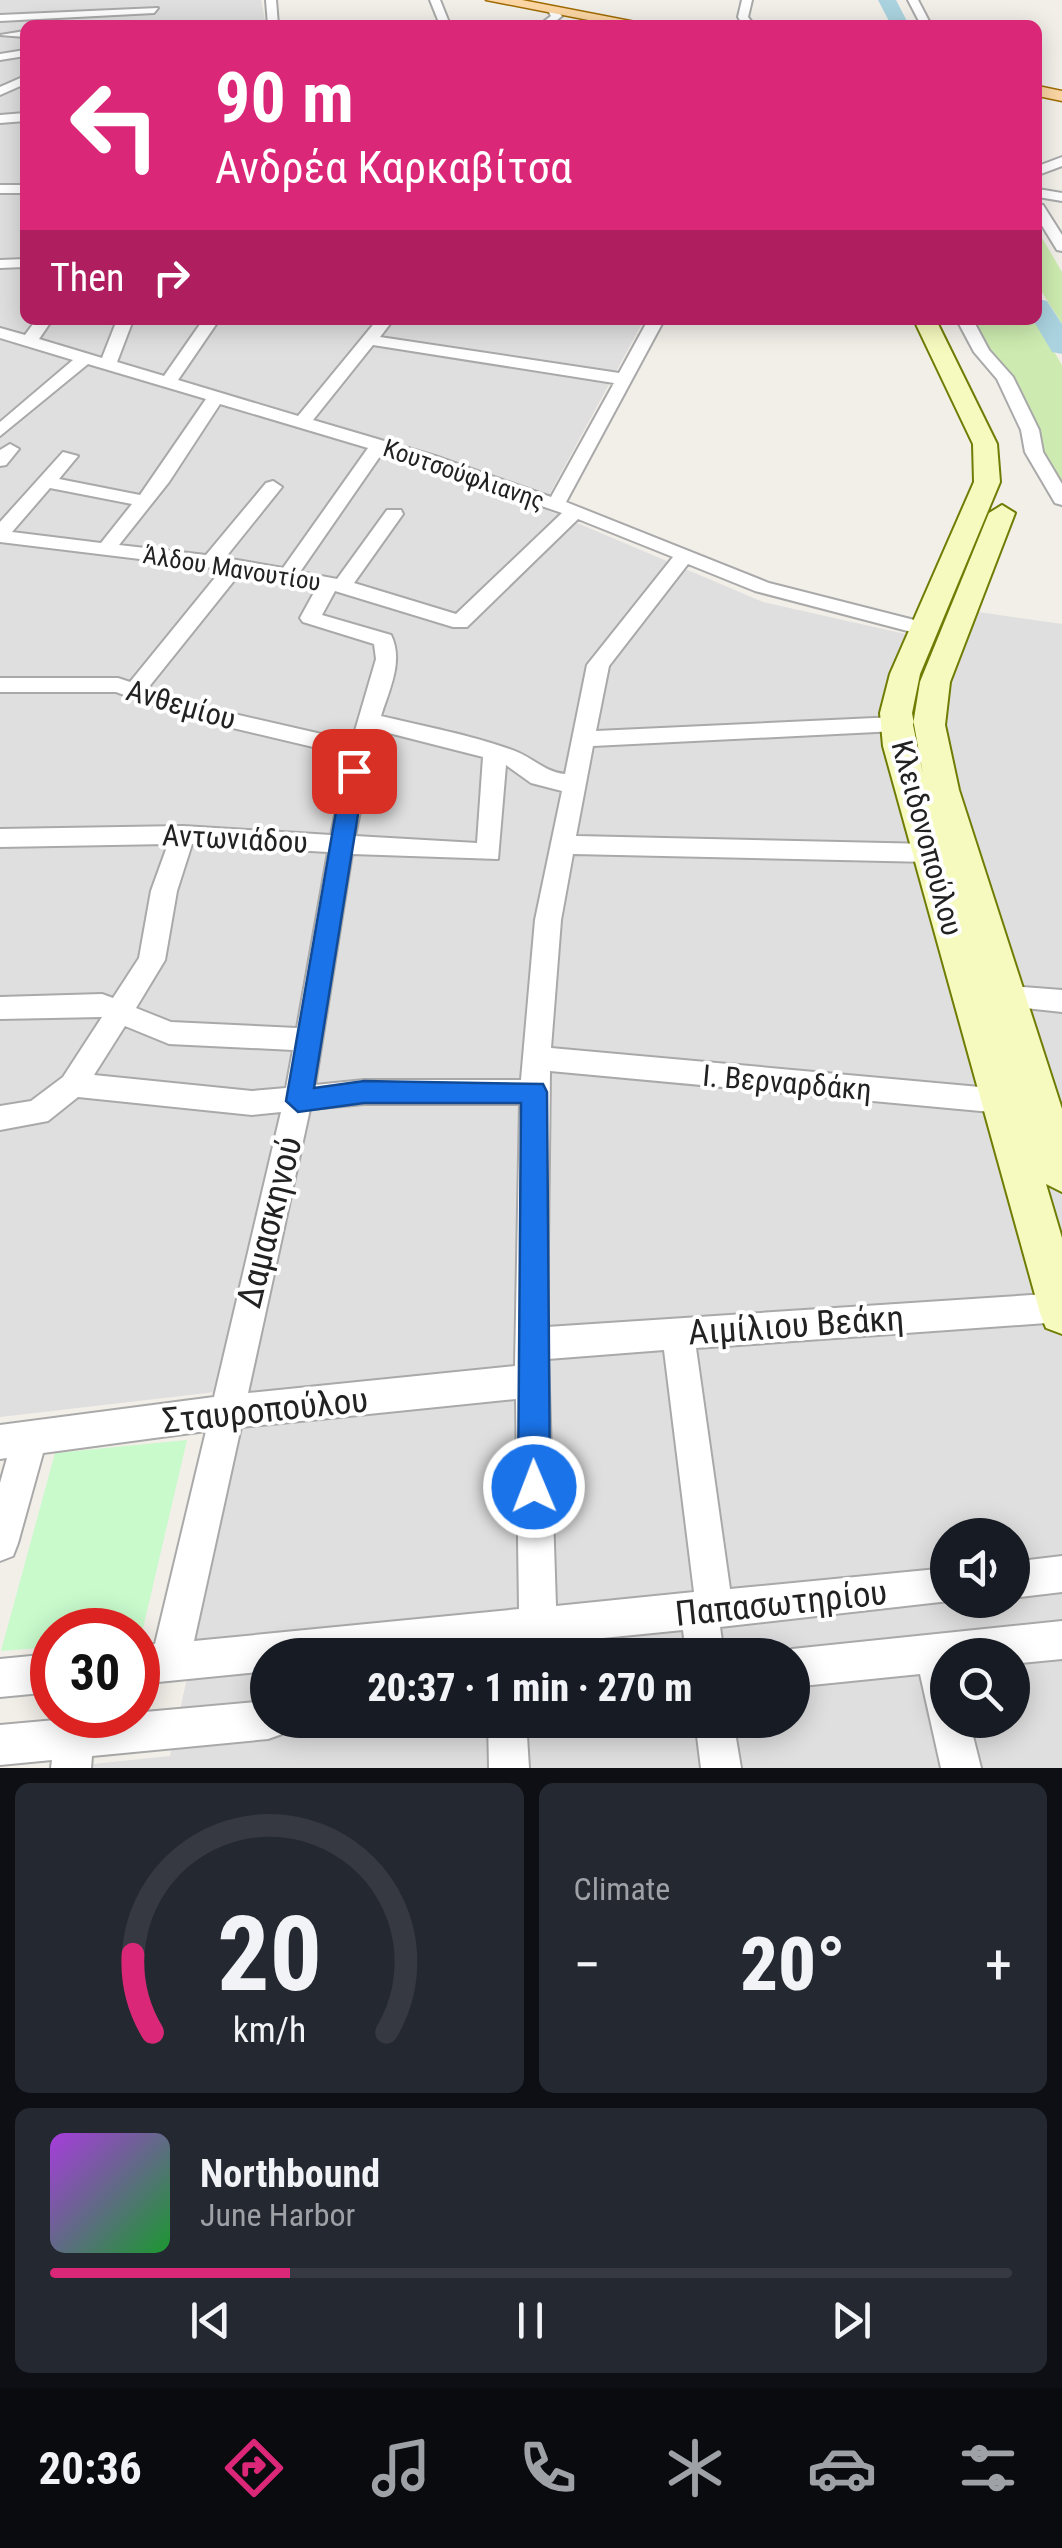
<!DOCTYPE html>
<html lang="en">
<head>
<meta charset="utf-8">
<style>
  :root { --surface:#171b24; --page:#242831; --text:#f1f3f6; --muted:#9ea1a6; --line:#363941; --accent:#db2777 }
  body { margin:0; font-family:"Roboto Condensed",sans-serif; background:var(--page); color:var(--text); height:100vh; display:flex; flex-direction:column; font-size:38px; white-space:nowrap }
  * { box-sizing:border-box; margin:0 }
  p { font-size:32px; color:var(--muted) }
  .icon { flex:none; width:55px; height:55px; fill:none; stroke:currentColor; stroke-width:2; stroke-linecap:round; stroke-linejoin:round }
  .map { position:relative; height:1768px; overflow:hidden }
  .drawer { display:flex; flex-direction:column; gap:15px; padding:15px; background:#0d0f14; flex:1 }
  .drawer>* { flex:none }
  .hud { position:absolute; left:20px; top:20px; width:1022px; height:305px; border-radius:15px; box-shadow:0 5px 25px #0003; background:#db2777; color:#fff; overflow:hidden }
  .buttons { position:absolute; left:930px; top:1518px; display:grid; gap:20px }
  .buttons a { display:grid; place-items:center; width:100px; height:100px; border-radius:50%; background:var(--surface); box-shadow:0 5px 25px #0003; font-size:50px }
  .speed { position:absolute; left:30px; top:1608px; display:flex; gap:20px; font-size:50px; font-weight:700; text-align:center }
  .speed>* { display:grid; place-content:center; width:130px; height:130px; border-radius:50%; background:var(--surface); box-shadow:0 5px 25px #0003; line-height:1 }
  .speed .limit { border:15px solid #d22; background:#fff; color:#111 }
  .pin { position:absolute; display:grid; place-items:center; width:85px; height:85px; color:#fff; margin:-42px; border-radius:20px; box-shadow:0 5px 15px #0006 }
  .me { position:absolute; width:110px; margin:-55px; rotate:359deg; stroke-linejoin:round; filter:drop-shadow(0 0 8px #0008) }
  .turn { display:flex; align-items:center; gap:35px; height:210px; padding:0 30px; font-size:45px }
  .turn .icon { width:130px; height:130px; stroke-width:2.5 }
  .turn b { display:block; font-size:70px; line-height:85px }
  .then { display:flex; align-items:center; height:95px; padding:0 30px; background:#0003; gap:20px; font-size:38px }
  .big { font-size:75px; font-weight:800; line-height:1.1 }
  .drawer .tile { flex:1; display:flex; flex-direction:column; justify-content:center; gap:15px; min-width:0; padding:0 35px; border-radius:15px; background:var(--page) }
  .drawer .dial { align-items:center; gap:0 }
  .dial svg { height:260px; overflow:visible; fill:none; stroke:var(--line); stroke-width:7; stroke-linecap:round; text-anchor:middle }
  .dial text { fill:var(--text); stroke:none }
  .song { display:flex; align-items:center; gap:30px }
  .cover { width:120px; height:120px; border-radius:15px; background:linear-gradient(135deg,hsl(280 70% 55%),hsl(130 70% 35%)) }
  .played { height:10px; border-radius:5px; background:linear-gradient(90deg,var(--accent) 25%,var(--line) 25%) }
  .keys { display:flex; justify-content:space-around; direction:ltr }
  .heat { display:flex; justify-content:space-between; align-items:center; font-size:55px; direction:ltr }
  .drawer .tiles { flex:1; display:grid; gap:15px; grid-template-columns:1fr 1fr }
  .tile:last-child { grid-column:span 2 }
  .trip { position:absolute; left:250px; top:1638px; width:560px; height:100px; border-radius:50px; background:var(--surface); box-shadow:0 5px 25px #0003; font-weight:800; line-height:100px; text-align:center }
  .dock { display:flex; height:160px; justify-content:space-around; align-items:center; background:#090b0e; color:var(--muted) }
  .dock .icon { width:70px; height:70px }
  .dock .current { color:var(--accent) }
  .dock b { font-size:45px; color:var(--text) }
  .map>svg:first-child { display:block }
  .residential { fill:#e0dfdf; fill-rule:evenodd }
  .grass { fill:#cdebb0 }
  .park { fill:#c8facc }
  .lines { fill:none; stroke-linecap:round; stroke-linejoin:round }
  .river { fill:#aad3df; fill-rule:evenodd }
  .street-casing { stroke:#a9a9a9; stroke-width:4 }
  .secondary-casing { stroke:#707d05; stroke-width:4 }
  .primary-casing { stroke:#a06b00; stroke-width:3 }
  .street { fill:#fff; fill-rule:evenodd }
  .secondary { fill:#f7fabf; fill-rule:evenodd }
  .primary { fill:#fcd6a4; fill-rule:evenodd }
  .route { fill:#1a73e8; stroke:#114b97; stroke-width:2.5 }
  .labels { text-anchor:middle; stroke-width:8; stroke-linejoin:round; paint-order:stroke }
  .far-street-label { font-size:25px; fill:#222; stroke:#fff }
  .street-label { font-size:30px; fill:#222; stroke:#fff }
  .near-street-label { font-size:35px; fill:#222; stroke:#fff }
</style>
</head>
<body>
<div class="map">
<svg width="1062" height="1768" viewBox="0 0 1062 1768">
  <rect width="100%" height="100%" fill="#f2efe9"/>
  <path class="residential" d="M0 0H261L266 25H25V320H644L542 508 763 602 963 647 978 612 1062 624V1768H54L170 1756 250 1388 0 1417ZM948 1535H1012V1600H948ZM268 1655H792V1720H268ZM948 1655H1012V1720H948Z"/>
  <path class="grass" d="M1038 231 1062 272V324L1038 286Z
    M972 320H1035L1062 365V489Z"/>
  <path class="park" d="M187 1440 140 1641 138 1630H52V1647L1 1651 55 1453Z"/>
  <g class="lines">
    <path class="river" d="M878 0H896L909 25H891Z
      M1038 299 1047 301 1062 324V354L1052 352 1033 320H1038Z"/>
    <g class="street-casing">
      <path id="street" d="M266 0H276L278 25H268Z
        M430 0H440L450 25H440Z
        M742 0H752L748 17 754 25H743L738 17Z
        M908 0H918L931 25H921Z
        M546 7H554L562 16 551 25H539L551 16Z
        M158 8 154 13 0 21V15Z
        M25 31V37L0 35Z
        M25 50V56L0 60V54Z
        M25 76V84L0 95V87Z
        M25 113V121L0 123V115Z
        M1062 157V166L1038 175V166Z
        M0 185H25V193H0Z
        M1038 189 1062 193V201L1038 197Z
        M1038 204 1043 205 1062 235V251L1057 250 1038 219Z
        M25 259V267L0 268V260Z
        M36 320H52L39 339 102 358 117 320H133L117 362 164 376 203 320H219L178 380 298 416 377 320H393L380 337 619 373 648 320H664L566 502 769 583 930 624V634L923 635 755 591 688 564 609 666 596 731 896 717 907 724 896 731 593 746 576 836 930 844 942 853 930 862 573 854 561 920 551 1048 1013 1090 1023 1093 1027 1102 1023 1111 1013 1114 550 1071 547 1327 1062 1293 1060 1322 696 1348 730 1589 948 1568V1600H958L720 1627 724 1655H686L683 1630 432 1655H268V1671L138 1684V1646L155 1644 206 1431 43 1453 18 1543 13 1556 0 1561V1483L7 1458 0 1459V1425L214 1397 281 1112 252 1115 78 1097 48 1121 0 1130V1106L31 1101 63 1077 102 1017 0 1019V997L102 994 113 998 139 958 151 891 168 844 0 847V829L183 826 331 835 347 755 186 717 116 692H0V678H118L130 682 222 569 0 542V522L63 452 78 456 59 479 140 495 206 399 88 364 0 436V422L73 360 0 338V328L25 335ZM373 345 614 383 551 497 435 456 313 420ZM220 404 368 448 283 568 225 558 282 487 273 481 266 483 206 555 119 545 169 482ZM383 452 562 513 456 614 354 583 403 514 401 510H387L337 579 300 572ZM50 488 132 504 101 543 12 532ZM578 519 673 557 587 665 565 774C545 772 533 758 515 751 472 735 426 727 381 716 389 690 404 661 391 635L322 615 335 591 453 627H467ZM241 572 317 587 300 618 303 622 374 644 376 659 352 741 191 704 148 688ZM377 730 483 757 477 843 355 836ZM506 765 531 783 562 791 535 920 521 1080H364L315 1085 352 854 498 859ZM192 844 328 852 297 1028 171 1022 136 1008 165 960 177 891ZM125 1026 169 1044 293 1050 286 1088 252 1091 94 1075ZM364 1104H520L515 1366 248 1393 310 1109ZM664 1350 694 1592 556 1606 548 1359ZM516 1399 519 1609 194 1641 241 1427Z
        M957 320H973L989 350 1013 377 1039 430 1043 452 1062 484V505L1055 503 1025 452 1021 430 997 379 974 352Z
        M10 444 19 449 6 465 0 466V450Z
        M1008 986 1062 990V1012L999 1005 995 997 999 989Z
        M1062 1556V1592L1012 1598V1562Z
        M1062 1621V1659L1012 1664V1655H948V1720H969L981 1768H941L920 1674 792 1687V1655H778L792 1649Z
        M52 1654V1692L0 1697V1659Z
        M268 1701V1720H287L282 1734 268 1739 92 1756 91 1768H51L52 1760 0 1765V1725Z
        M488 1720H526L529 1768H489Z
        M695 1720H733L741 1768H701Z"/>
    </g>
    <g class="secondary-casing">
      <path id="secondary" d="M914 320H936L997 444 1000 482 920 674 912 713 923 774 913 725 920 682 989 513 1002 505 1015 513 950 682 945 725 959 790 1062 1109V1192L1046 1184 1062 1238V1334L1046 1328 1040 1313 883 746 880 713 890 674 974 482 973 444Z"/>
    </g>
    <g class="primary-casing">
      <path id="primary" d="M486 0H522L651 25H614Z
        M1038 86 1062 91V101L1038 96Z"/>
    </g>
    <use href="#street" class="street"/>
    <use href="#secondary" class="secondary"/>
    <use href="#primary" class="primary"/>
  </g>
  <path class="route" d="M354 764 365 771 314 1088 364 1081 543 1084 547 1092 550 1487 545 1498 534 1503 523 1498 518 1487 521 1103H364L298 1112 286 1101 343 771Z"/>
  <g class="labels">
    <g class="far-street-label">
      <text transform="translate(464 474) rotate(19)" y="9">Κουτσούφλιανης</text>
      <text transform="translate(232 568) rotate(9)" y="9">Άλδου Μανουτίου</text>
    </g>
    <g class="street-label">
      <text transform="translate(181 705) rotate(16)" y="10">Ανθεμίου</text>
      <text transform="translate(927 838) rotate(75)" y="10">Κλειδονοπούλου</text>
      <text transform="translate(235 839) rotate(3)" y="10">Αντωνιάδου</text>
      <text transform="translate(787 1083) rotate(5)" y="10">Ι. Βερναρδάκη</text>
    </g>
    <g class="near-street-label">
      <text transform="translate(269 1222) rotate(-76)" y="12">Δαμασκηνού</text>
      <text transform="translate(796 1325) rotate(-4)" y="12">Αιμίλιου Βεάκη</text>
      <text transform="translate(265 1410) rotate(-6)" y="12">Σταυροπούλου</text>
      <text transform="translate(781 1603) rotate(-6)" y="12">Παπασωτηρίου</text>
    </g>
  </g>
</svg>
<div class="buttons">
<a><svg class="icon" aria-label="sound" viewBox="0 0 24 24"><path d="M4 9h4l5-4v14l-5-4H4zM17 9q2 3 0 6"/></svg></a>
<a><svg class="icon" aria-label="search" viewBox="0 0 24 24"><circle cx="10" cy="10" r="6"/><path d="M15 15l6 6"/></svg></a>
</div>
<div class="speed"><div class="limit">30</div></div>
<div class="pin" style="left:354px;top:771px;background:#d93025"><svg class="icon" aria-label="arrive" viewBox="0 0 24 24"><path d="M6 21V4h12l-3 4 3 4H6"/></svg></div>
<svg class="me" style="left:534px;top:1487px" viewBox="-20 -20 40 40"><circle r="17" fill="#1a73e8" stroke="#fff" stroke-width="3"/><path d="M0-11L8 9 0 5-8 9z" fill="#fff"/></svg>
<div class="trip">20:37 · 1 min · 270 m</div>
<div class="hud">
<div class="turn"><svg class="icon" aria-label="left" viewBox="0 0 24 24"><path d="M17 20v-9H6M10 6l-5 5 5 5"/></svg><div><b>90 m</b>Ανδρέα Καρκαβίτσα</div></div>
<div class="then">Then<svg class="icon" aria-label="right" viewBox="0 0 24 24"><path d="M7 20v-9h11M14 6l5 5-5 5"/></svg></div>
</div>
</div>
<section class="drawer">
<div class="tiles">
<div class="tile dial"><svg viewBox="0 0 100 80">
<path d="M14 69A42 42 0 1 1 86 69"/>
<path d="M14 69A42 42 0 0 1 8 45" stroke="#db2777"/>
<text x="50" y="56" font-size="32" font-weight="700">20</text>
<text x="50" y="72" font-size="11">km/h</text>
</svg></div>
<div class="tile"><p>Climate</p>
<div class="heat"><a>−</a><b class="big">20°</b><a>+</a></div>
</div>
<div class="tile">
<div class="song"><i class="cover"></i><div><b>Northbound</b><p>June Harbor</p></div></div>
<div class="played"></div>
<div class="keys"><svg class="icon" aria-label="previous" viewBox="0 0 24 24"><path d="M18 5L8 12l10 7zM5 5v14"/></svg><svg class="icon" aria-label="pause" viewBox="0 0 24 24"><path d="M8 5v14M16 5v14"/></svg><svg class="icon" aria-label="next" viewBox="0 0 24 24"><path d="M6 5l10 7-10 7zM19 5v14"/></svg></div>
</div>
</div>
</section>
<nav class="dock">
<b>20:36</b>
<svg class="icon current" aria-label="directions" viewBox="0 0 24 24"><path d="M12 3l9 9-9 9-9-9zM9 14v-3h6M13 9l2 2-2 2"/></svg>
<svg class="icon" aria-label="music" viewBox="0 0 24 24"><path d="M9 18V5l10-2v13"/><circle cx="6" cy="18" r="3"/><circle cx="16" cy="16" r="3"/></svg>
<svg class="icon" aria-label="phone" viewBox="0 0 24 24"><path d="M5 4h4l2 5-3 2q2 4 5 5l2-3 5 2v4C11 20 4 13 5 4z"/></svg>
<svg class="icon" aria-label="climate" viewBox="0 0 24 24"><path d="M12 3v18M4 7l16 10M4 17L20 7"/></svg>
<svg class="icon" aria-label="car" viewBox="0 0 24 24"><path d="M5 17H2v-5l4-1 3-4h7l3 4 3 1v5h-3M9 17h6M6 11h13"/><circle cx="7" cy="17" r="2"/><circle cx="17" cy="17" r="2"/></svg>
<svg class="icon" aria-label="filters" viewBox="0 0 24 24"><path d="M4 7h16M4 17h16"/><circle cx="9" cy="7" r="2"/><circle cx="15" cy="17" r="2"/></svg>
</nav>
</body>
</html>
